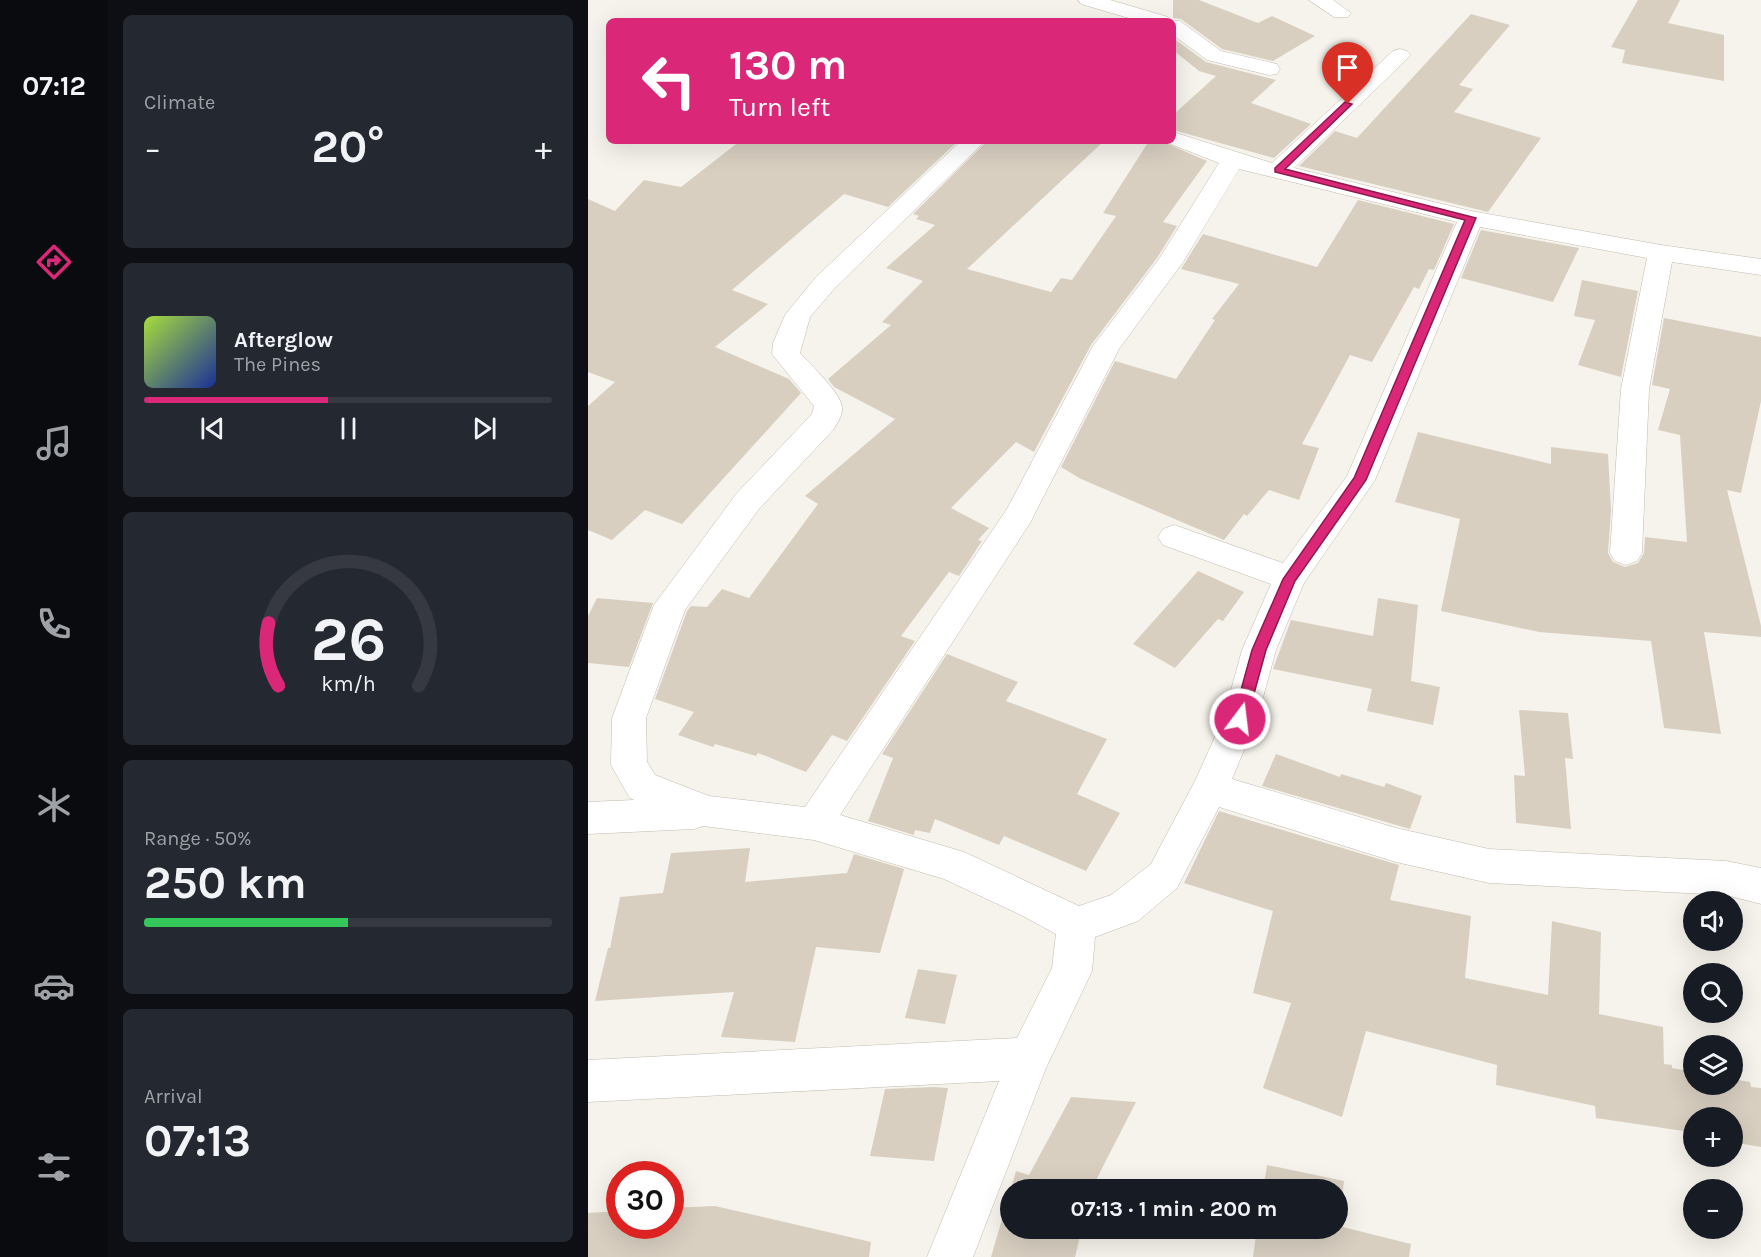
<!DOCTYPE html>
<html lang="en">
<head>
<meta charset="utf-8">
<style>
  :root { --surface:#171b24; --page:#242831; --text:#f1f3f6; --muted:#9ea1a6; --line:#363941; --accent:#db2777 }
  body { margin:0; font-family:Karla,sans-serif; background:var(--page); color:var(--text); height:100vh; display:flex; flex-direction:column; font-size:22px; white-space:nowrap }
  * { box-sizing:border-box; margin:0 }
  p { font-size:20px; color:var(--muted) }
  .icon { flex:none; width:33px; height:33px; fill:none; stroke:currentColor; stroke-width:2; stroke-linecap:round; stroke-linejoin:round }
  .map { position:relative; flex:1; overflow:hidden }
  .side { display:flex; flex-direction:column; gap:15px; padding:15px; background:#0d0f14; width:480px }
  .side>* { flex:none }
  .guide { position:absolute; left:18px; top:18px; width:570px; height:126px; border-radius:9px; box-shadow:0 6px 24px #0002; background:#db2777; color:#fff; overflow:hidden }
  .fabs { position:absolute; left:1095px; top:891px; display:grid; gap:12px }
  .fabs a { display:grid; place-items:center; width:60px; height:60px; border-radius:50%; background:var(--surface); box-shadow:0 6px 24px #0002; font-size:30px }
  .speed { position:absolute; left:18px; top:1161px; display:flex; gap:12px; font-size:30px; font-weight:700; text-align:center }
  .speed>* { display:grid; place-content:center; width:78px; height:78px; border-radius:50%; background:var(--surface); box-shadow:0 6px 24px #0002; line-height:1 }
  .speed .limit { border:9px solid #d22; background:#fff; color:#111 }
  .pin { position:absolute; display:grid; place-items:center; width:51px; height:51px; color:#fff; margin:-62px -26px; border-radius:50% 50% 50% 0; rotate:-45deg; box-shadow:0 0 6px #0007 }
  .pin .icon { rotate:45deg }
  .me { position:absolute; width:66px; margin:-33px; rotate:15deg; stroke-linejoin:round; filter:drop-shadow(0 0 4px #0008) }
  .turn { display:flex; align-items:center; gap:21px; height:126px; padding:0 24px; font-size:27px }
  .turn .icon { width:78px; height:78px; stroke-width:2.5 }
  .turn b { display:block; font-size:42px; line-height:51px }
  .big { font-size:45px; font-weight:700; line-height:1.1 }
  .side .tile { flex:1; display:flex; flex-direction:column; justify-content:center; gap:9px; min-width:0; padding:0 21px; border-radius:9px; background:var(--page) }
  .side .dial { align-items:center; gap:0 }
  .dial svg { height:156px; overflow:visible; fill:none; stroke:var(--line); stroke-width:7; stroke-linecap:round; text-anchor:middle }
  .dial text { fill:var(--text); stroke:none }
  .song { display:flex; align-items:center; gap:18px }
  .cover { width:72px; height:72px; border-radius:9px; background:linear-gradient(135deg,hsl(80 70% 55%),hsl(230 70% 35%)) }
  .played { height:6px; border-radius:3px; background:linear-gradient(90deg,var(--accent) 45%,var(--line) 45%) }
  .keys { display:flex; justify-content:space-around; direction:ltr }
  .heat { display:flex; justify-content:space-between; align-items:center; font-size:33px; direction:ltr }
  .charge { height:9px; border-radius:4px; background:linear-gradient(90deg,#34c759 50%,var(--line) 0) }
  .trip { position:absolute; left:412px; top:1179px; width:348px; height:60px; border-radius:30px; background:var(--surface); box-shadow:0 6px 24px #0002; font-weight:700; line-height:60px; text-align:center }
  main { display:flex; flex:1; min-height:0 }
  .tab-bar { display:flex; flex-direction:column; width:108px; justify-content:space-around; align-items:center; background:#090b0e; color:var(--muted) }
  .tab-bar .icon { width:42px; height:42px }
  .tab-bar .selected { color:var(--accent) }
  .tab-bar b { font-size:27px; color:var(--text) }
  .map>svg:first-child { display:block }
  .building { fill:#d8cfc1 }
  .lines { fill:none; stroke-linecap:round; stroke-linejoin:round }
  .minor-casing { stroke:#c2bbae; stroke-width:1 }
  .minor { fill:#fff; fill-rule:evenodd }
  .route { fill:#db2777; stroke:#8e194d; stroke-width:1.5 }
</style>
</head>
<body>
<main>
<nav class="tab-bar">
<b>07:12</b>
<svg class="icon selected" aria-label="directions" viewBox="0 0 24 24"><path d="M12 3l9 9-9 9-9-9zM9 14v-3h6M13 9l2 2-2 2"/></svg>
<svg class="icon" aria-label="music" viewBox="0 0 24 24"><path d="M9 18V5l10-2v13"/><circle cx="6" cy="18" r="3"/><circle cx="16" cy="16" r="3"/></svg>
<svg class="icon" aria-label="phone" viewBox="0 0 24 24"><path d="M5 4h4l2 5-3 2q2 4 5 5l2-3 5 2v4C11 20 4 13 5 4z"/></svg>
<svg class="icon" aria-label="climate" viewBox="0 0 24 24"><path d="M12 3v18M4 7l16 10M4 17L20 7"/></svg>
<svg class="icon" aria-label="car" viewBox="0 0 24 24"><path d="M5 17H2v-5l4-1 3-4h7l3 4 3 1v5h-3M9 17h6M6 11h13"/><circle cx="7" cy="17" r="2"/><circle cx="17" cy="17" r="2"/></svg>
<svg class="icon" aria-label="filters" viewBox="0 0 24 24"><path d="M4 7h16M4 17h16"/><circle cx="9" cy="7" r="2"/><circle cx="15" cy="17" r="2"/></svg>
</nav>
<section class="side">
<div class="tile"><p>Climate</p>
<div class="heat"><a>−</a><b class="big">20°</b><a>+</a></div>
</div>
<div class="tile">
<div class="song"><i class="cover"></i><div><b>Afterglow</b><p>The Pines</p></div></div>
<div class="played"></div>
<div class="keys"><svg class="icon" aria-label="previous" viewBox="0 0 24 24"><path d="M18 5L8 12l10 7zM5 5v14"/></svg><svg class="icon" aria-label="pause" viewBox="0 0 24 24"><path d="M8 5v14M16 5v14"/></svg><svg class="icon" aria-label="next" viewBox="0 0 24 24"><path d="M6 5l10 7-10 7zM19 5v14"/></svg></div>
</div>
<div class="tile dial"><svg viewBox="0 0 100 80">
<path d="M14 69A42 42 0 1 1 86 69"/>
<path d="M14 69A42 42 0 0 1 9 37" stroke="#db2777"/>
<text x="50" y="56" font-size="32" font-weight="700">26</text>
<text x="50" y="72" font-size="11">km/h</text>
</svg></div>
<div class="tile"><p>Range · 50%</p><b class="big">250 km</b><div class="charge"></div></div>
<div class="tile"><p>Arrival</p><b class="big">07:13</b></div>
</section>
<div class="map">
<svg width="1173" height="1257" viewBox="0 0 1173 1257">
  <rect width="100%" height="100%" fill="#f6f3ec"/>
  <path class="building" d="M585 0H611L670 23 684 16 727 36 685 61 634 49 593 19 585 18Z
    M1050 0H1092L1080 23 1136 35V81L1034 63 1037 50 1023 47Z
    M883 14 922 25 871 85 885 89 866 112 953 138 900 212 711 166 747 131 769 138Z
    M585 38 618 62 688 80 663 103 723 124 686 158 585 130V115L628 76 611 71 585 50Z
    M152 141H370L300 207 256 194 144 290 180 304 127 347 201 379 213 393 94 524 57 510 24 540 0 530V406L27 382 0 372V199L27 211 56 180 93 187Z
    M399 141H516L379 269 463 292 473 278 484 280 528 216 515 213 561 141H573L619 161 575 222 589 226 569 258 503 345 446 452 428 442 363 508 401 528 390 540 394 541 371 576 361 572 313 636 327 641 259 741 244 735 218 772 170 753 168 756 127 744 125 747 90 735 106 712 67 699 99 611 103 606 119 607 134 589 161 598 230 504 217 496 307 419 246 387 240 379 303 325 294 322 335 281 298 268 347 225 328 219 331 216 325 214Z
    M770 200 866 224 846 270 841 269 831 289 826 287 784 362 762 355 714 444 731 448 711 500 681 490 659 516 656 514 636 540 493 479 473 467 527 361 588 379 627 320 624 319 651 284 593 269 615 234 729 267Z
    M893 230 991 248 965 302 873 278Z
    M994 280 1050 291 1033 377 990 365 1007 320 986 316Z
    M1076 318 1173 337V401L1153 493 1139 490 1173 626V637L1116 632 1133 734 1076 728 1063 641 951 632 853 611 872 519 807 502 830 432 963 464V447L1020 454 1023 510 1020 553 1025 562 1037 567 1050 563 1056 553 1057 537 1099 542 1092 435 1070 430 1082 389 1064 385Z
    M610 571 656 592 635 621 630 619 587 668 545 644Z
    M9 598 65 603 41 667 0 663V616Z
    M790 598 830 605 823 681 852 687 845 725 779 711 784 689 685 669 703 620 785 636Z
    M359 654 430 682 418 701 519 739 489 794 532 813 498 871 416 836 411 845 347 819 342 833 327 830 326 835 280 821 305 758 294 754Z
    M931 710 980 713 985 759 977 758 983 829 928 823 926 775 937 776Z
    M688 754 752 777 753 774 796 787 798 783 834 796 822 829 674 786Z
    M631 811 811 865 802 900 883 916 877 978 960 995 964 921 1013 932 1011 1014 1075 1027 1076 1064 1084 1065V1068L1106 1072V1084H1144V1079L1162 1082 1163 1087 1173 1088V1147L1144 1142V1118H1106V1135L1102 1132 1008 1118 1007 1106 908 1085 909 1065 778 1031 754 1117 675 1088 703 1003 665 993 685 911 596 883Z
    M162 848 157 882 259 873 266 854 316 869 292 953 228 947 207 1042 133 1037 146 992 7 1001 20 948H22L32 897 75 893 83 853Z
    M330 969 369 975 357 1024 317 1018Z
    M346 1087 360 1088 346 1161 282 1156 297 1089Z
    M483 1097 548 1102 503 1190H423V1228H494L487 1257H403L428 1171 441 1175Z
    M679 1165 756 1181 751 1226 823 1244 821 1257H665L669 1228H750V1190H675Z
    M127 1206 283 1242 281 1257H0V1213L32 1211V1226H82V1208Z"/>
  <g class="lines">
    <g class="minor-casing">
      <path id="minor" d="M490 0H522L580 17 582 20 592 21 633 51 689 64 692 69 689 74 681 75 619 60 585 35V21H551L493 4Z
        M721 0H745L763 13 760 17H746Z
        M812 49 819 51 823 55 819 59 706 168 883 211 1073 245 1173 259V275L1084 262 1061 389 1054 553 1049 561 1038 565 1027 561 1022 553 1033 389 1059 258 892 227 787 480 716 583 688 650 669 719 644 779 808 828 901 849 1138 861 1173 868V904L1138 895 901 883 808 862 631 807 589 888 550 921 507 937 504 971 458 1068 385 1257H339L411 1081 0 1102V1060L429 1038 464 968 468 934 431 914 356 879 226 840 115 826 106 829 0 834V802L46 800 41 797 23 765 24 718 66 605 149 493 224 414 226 406 184 354 185 343 197 315 228 277 373 141H397L246 289 222 317 212 353C222 364 253 393 254 407 255 415 249 424 245 430L171 509 97 610 58 718 59 762 67 775 121 796 217 807 419 509 505 346 571 259 631 163 575 141H585V132L684 163 805 51ZM651 169 869 222 759 476 695 563 586 525 575 529 570 537 575 545 683 584 654 650 635 719 607 781 563 864 523 895 491 906 376 852 252 815 442 523 531 349 595 262Z"/>
    </g>
    <use href="#minor" class="minor"/>
  </g>
  <path class="route" d="M757 102 764 104 697 169 888 218 778 480 707 581 678 650 659 719 652 725 645 719 664 650 695 579 766 478 877 220 687 172V168Z"/>
</svg>
<div class="fabs">
<a><svg class="icon" aria-label="sound" viewBox="0 0 24 24"><path d="M4 9h4l5-4v14l-5-4H4zM17 9q2 3 0 6"/></svg></a>
<a><svg class="icon" aria-label="search" viewBox="0 0 24 24"><circle cx="10" cy="10" r="6"/><path d="M15 15l6 6"/></svg></a>
<a><svg class="icon" aria-label="layers" viewBox="0 0 24 24"><path d="M12 4l9 5-9 5-9-5zM3 14l9 5 9-5"/></svg></a>
<a>+</a>
<a>−</a>
</div>
<div class="speed"><div class="limit">30</div></div>
<div class="pin" style="left:760px;top:104px;background:#d93025"><svg class="icon" aria-label="arrive" viewBox="0 0 24 24"><path d="M6 21V4h12l-3 4 3 4H6"/></svg></div>
<svg class="me" style="left:652px;top:719px" viewBox="-20 -20 40 40"><circle r="17" fill="#db2777" stroke="#fff" stroke-width="3"/><path d="M0-11L8 9 0 5-8 9z" fill="#fff"/></svg>
<div class="trip">07:13 · 1 min · 200 m</div>
<div class="guide">
<div class="turn"><svg class="icon" aria-label="left" viewBox="0 0 24 24"><path d="M17 20v-9H6M10 6l-5 5 5 5"/></svg><div><b>130 m</b>Turn left</div></div>
</div>
</div>
</main>
</body>
</html>
